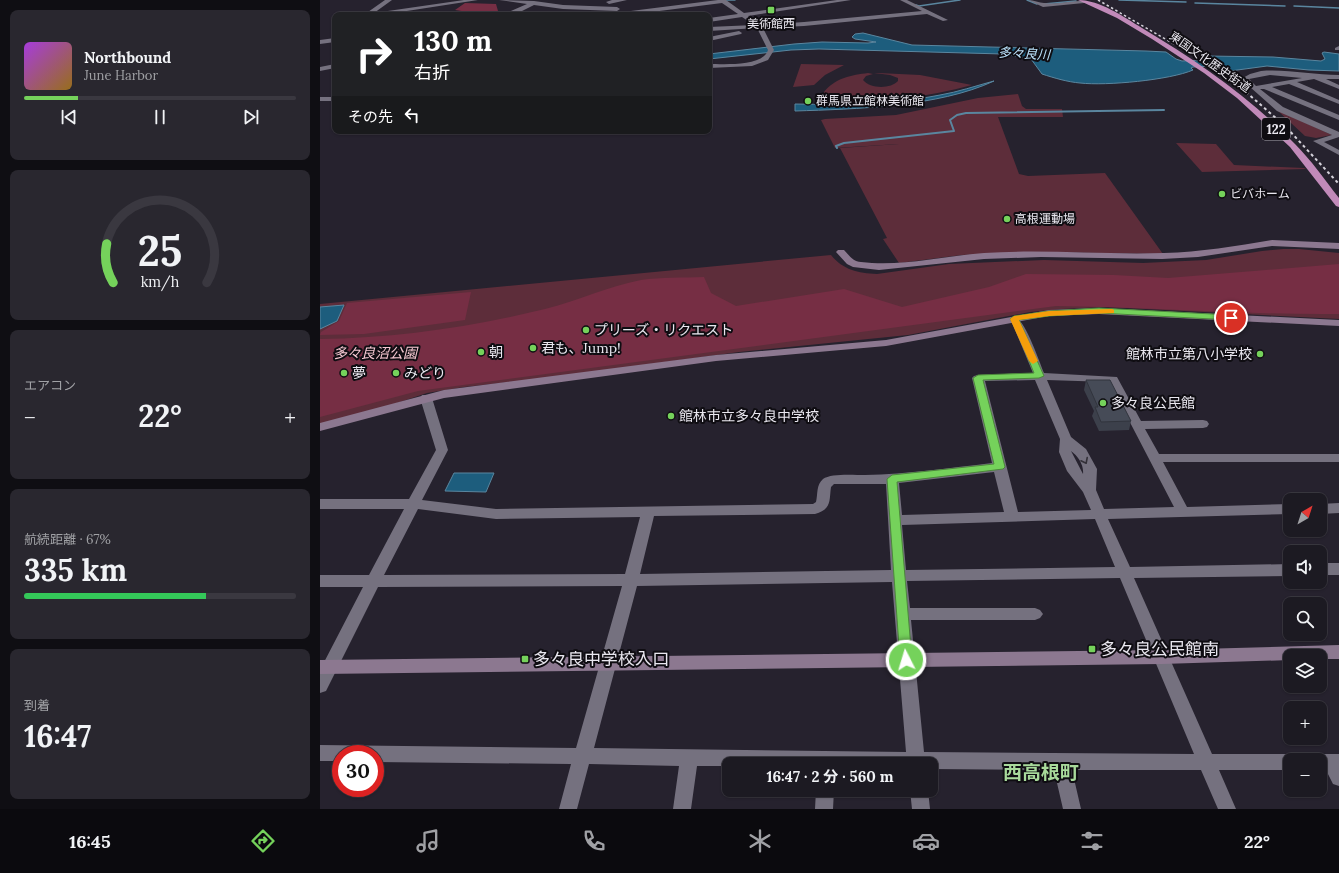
<!DOCTYPE html>
<html lang="ja">
<head>
<meta charset="utf-8">
<style>
  :root { --surface:#1c1a22; --page:#29272f; --text:#f1f3f6; --muted:#a0a1a5; --line:#3a3840; --accent:#75d25b }
  body { margin:0; font-family:Lora,"Noto Sans JP",serif; background:var(--page); color:var(--text); height:100vh; display:flex; flex-direction:column; font-size:15px; white-space:nowrap }
  * { box-sizing:border-box; margin:0 }
  p { font-size:13px; color:var(--muted) }
  .icon { flex:none; width:22px; height:22px; fill:none; stroke:currentColor; stroke-width:2; stroke-linecap:round; stroke-linejoin:round }
  .map { position:relative; flex:1; overflow:hidden }
  .panel { display:flex; flex-direction:column; gap:10px; padding:10px; background:#0f0e13; width:320px }
  .panel>* { flex:none }
  .banner { position:absolute; left:12px; top:12px; width:380px; height:122px; border-radius:8px; box-shadow:0 1px 3px #0004,0 0 0 1px var(--line); background:#202124; color:#fff; overflow:hidden }
  .needle { width:26px; rotate:39deg }
  .controls { position:absolute; left:963px; top:493px; display:grid; gap:8px }
  .controls a { display:grid; place-items:center; width:44px; height:44px; border-radius:8px; background:var(--surface); box-shadow:0 1px 3px #0004,0 0 0 1px var(--line); font-size:20px }
  .speed { position:absolute; left:12px; top:745px; display:flex; gap:8px; font-size:20px; font-weight:700; text-align:center }
  .speed>* { display:grid; place-content:center; width:52px; height:52px; border-radius:50%; background:var(--surface); box-shadow:0 1px 3px #0004,0 0 0 1px var(--line); line-height:1 }
  .speed .limit { border:6px solid #d22; background:#fff; color:#111 }
  .pin { position:absolute; display:grid; place-items:center; width:34px; height:34px; color:#fff; margin:-17px; border:2px solid #fff; border-radius:50%; box-shadow:0 1px 4px #0007 }
  .me { position:absolute; width:44px; margin:-22px; rotate:355deg; stroke-linejoin:round; filter:drop-shadow(0 0 3px #0008) }
  .turn { display:flex; align-items:center; gap:14px; height:84px; padding:0 16px; font-size:18px }
  .turn .icon { width:52px; height:52px; stroke-width:2.5 }
  .turn b { display:block; font-size:28px; line-height:34px }
  .then { display:flex; align-items:center; height:38px; padding:0 16px; background:#0003; gap:8px; font-size:15px }
  .big { font-size:30px; font-weight:700; line-height:1.1 }
  .panel .widget { flex:1; display:flex; flex-direction:column; justify-content:center; gap:6px; min-width:0; padding:0 14px; border-radius:8px; background:var(--page) }
  .panel .dial { align-items:center; gap:0 }
  .dial svg { height:104px; overflow:visible; fill:none; stroke:var(--line); stroke-width:7; stroke-linecap:round; text-anchor:middle }
  .dial text { fill:var(--text); stroke:none }
  .song { display:flex; align-items:center; gap:12px }
  .cover { width:48px; height:48px; border-radius:6px; background:linear-gradient(135deg,hsl(280 70% 55%),hsl(40 70% 35%)) }
  .played { height:4px; border-radius:2px; background:linear-gradient(90deg,var(--accent) 20%,var(--line) 20%) }
  .keys { display:flex; justify-content:space-around; direction:ltr }
  .heat { display:flex; justify-content:space-between; align-items:center; font-size:22px; direction:ltr }
  .charge { height:6px; border-radius:3px; background:linear-gradient(90deg,#34c759 67%,var(--line) 0) }
  .trip { position:absolute; left:402px; top:757px; width:216px; height:40px; border-radius:8px; background:var(--surface); box-shadow:0 1px 3px #0004,0 0 0 1px var(--line); font-weight:700; line-height:40px; text-align:center }
  .dock { display:flex; height:64px; justify-content:space-around; align-items:center; background:#0b0a0e; color:var(--muted) }
  .dock .icon { width:28px; height:28px }
  .dock .selected { color:var(--accent) }
  .dock b { font-size:18px; color:var(--text) }
  main { display:flex; flex:1; min-height:0 }
  .map>svg:first-child { display:block }
  .green { fill:#5d2d3a }
  .forest { fill:#762e44 }
  .water { fill:#1d5d7d; stroke:#5a869f }
  .lines { fill:none; stroke-linecap:round; stroke-linejoin:round }
  .stream-far1 { stroke:#5a869f; stroke-width:1.5 }
  .stream { stroke:#5a869f; stroke-width:2 }
  .street { fill:#75717f; fill-rule:evenodd }
  .secondary { fill:#8c7890; fill-rule:evenodd }
  .highway { fill:#c18ab9; fill-rule:evenodd }
  .rail-far1 { stroke:#d5d2db; stroke-width:1.5; stroke-dasharray:2.5 2.5; stroke-linecap:butt }
  .rail { stroke:#d5d2db; stroke-width:2; stroke-dasharray:3 3; stroke-linecap:butt }
  .wall { fill:#3c404b }
  .building { fill:#464b57; stroke:#31343d }
  .oneway { stroke:#333038 }
  .route { fill:#75d25b; stroke:#4c883b }
  .slow { fill:#f59e0b }
  .poi-dot { fill:#75d25b; stroke:#0f0d12; stroke-width:1.5 }
  .labels { text-anchor:middle; stroke-width:4; stroke-linejoin:round; paint-order:stroke }
  .far-poi-label { font-size:12px; fill:#e9e7ef; stroke:#0f0d12; text-anchor:start }
  .far-street-label { font-size:12px; fill:#e9e7ef; stroke:#0f0d12 }
  .far-water-label { font-size:13px; font-style:italic; fill:#bce3fc; stroke:#0f0d12 }
  .shield { fill:#0f0d12; stroke:#a8a6ad; stroke-width:1 }
  .shield-label { font-size:13px; font-weight:bold; fill:#e9e7ef }
  .poi-label { font-size:14px; fill:#e9e7ef; stroke:#0f0d12; text-anchor:start }
  .park-label { font-size:14px; font-style:italic; fill:#f7c9d3; stroke:#0f0d12 }
  .near-poi-label { font-size:17px; fill:#e9e7ef; stroke:#0f0d12; text-anchor:start }
  .near-quarter-label { font-size:19px; font-weight:bold; fill:#a8da9b; stroke:#0f0d12 }
</style>
</head>
<body>
<main>
<section class="panel">
<div class="widget">
<div class="song"><i class="cover"></i><div><b>Northbound</b><p>June Harbor</p></div></div>
<div class="played"></div>
<div class="keys"><svg class="icon" aria-label="previous" viewBox="0 0 24 24"><path d="M18 5L8 12l10 7zM5 5v14"/></svg><svg class="icon" aria-label="pause" viewBox="0 0 24 24"><path d="M8 5v14M16 5v14"/></svg><svg class="icon" aria-label="next" viewBox="0 0 24 24"><path d="M6 5l10 7-10 7zM19 5v14"/></svg></div>
</div>
<div class="widget dial"><svg viewBox="0 0 100 80">
<path d="M14 69A42 42 0 1 1 86 69"/>
<path d="M14 69A42 42 0 0 1 9 39" stroke="#75d25b"/>
<text x="50" y="56" font-size="32" font-weight="700">25</text>
<text x="50" y="72" font-size="11">km/h</text>
</svg></div>
<div class="widget"><p>エアコン</p>
<div class="heat"><a>−</a><b class="big">22°</b><a>+</a></div>
</div>
<div class="widget"><p>航続距離 · 67%</p><b class="big">335 km</b><div class="charge"></div></div>
<div class="widget"><p>到着</p><b class="big">16:47</b></div>
</section>
<div class="map">
<svg width="1019" height="809" viewBox="0 0 1019 809">
  <rect width="100%" height="100%" fill="#26222e"/>
  <path class="green" d="M481 64 524 65 505 75 494 85 473 87Z
    M548 73 553 74 546 76 543 80C550 89 571 89 578 81V78L570 75 554 73H558L600 75 652 85C604 98 555 103 505 102L504 92C515 78 532 75 548 73Z
    M698 94 702 106 706 109H742L743 117H678L699 174 708 176 785 173 843 254 719 252 642 255 579 263 563 239 567 238 520 148 579 144 515 148 501 120 505 119 576 115 658 98Z
    M957 110 1012 135 996 138 985 136Z
    M856 143 896 144 914 165 984 168 986 169 882 172Z
    M963 249H979L1019 253V319L786 307 742 309 710 312 588 335 419 352 236 377 144 387 107 393 68 406 0 424V304L511 255C523 270 538 273 557 274L629 264 724 260 823 263 886 260 942 251Z"/>
  <path class="forest" d="M145 3 176 4 178 11 161 14 135 10Z
    M1019 264V314C925 315 830 307 736 306L98 391 0 417V339C76 338 151 327 225 309 257 301 289 286 321 280 341 277 363 278 384 277L391 293 416 306 524 289 582 307 669 287 706 274 794 275 848 278Z
    M151 292 145 320 44 334 0 335 1 332 19 321 27 303Z"/>
  <path class="water" d="M543 33 592 45 826 51 846 52 856 59 862 61 884 60 887 59 885 57 887 56 953 57 1001 61 1005 59 1002 53 1004 52 1019 54V71L989 70 947 66 910 71 895 66 873 67 871 68 873 70C850 80 786 86 760 83 748 82 734 78 722 74L711 59 683 54 499 49 471 50 389 59V54L474 44 502 42 548 43 556 42 535 39 532 37 535 34Z
    M674 81C618 107 535 109 475 111V104C524 105 572 105 620 95 638 92 655 86 674 81Z
    M24 305 17 321 0 329V307Z
    M134 473H174L166 492 125 491Z"/>
  <g class="lines">
    <path class="stream-far1" d="M405 0H415
      M707 0 717 4
      M799 0 866 2
      M875 3 965 6
      M724 4 756 1
      M596 5 599 6 640 0
      M974 6 1019 8"/>
    <path class="stream" d="M517 148 516 146 524 143 634 131 630 120 637 115 646 113 844 110"/>
    <path class="street" d="M65 0H72L54 13 144 0H158L61 15H46L48 12Z
      M179 0 214 1 243 5 297 7 300 9 297 11 243 9 214 5 200 12 191 15H182L207 4Z
      M292 0H307L289 4 286 2Z
      M398 0H406L424 13 517 0H531L428 16 441 25 484 22 602 11 580 0H587L628 20 623 21 607 14 484 26 443 28 454 50 448 60 432 66 389 68V64C403 64 443 67 448 50L437 28 389 31V27L434 25 422 17 389 22V18L418 14 402 3 308 15 300 14 303 12Z
      M708 0C714 0 719 3 724 3 738 5 754 0 767 1L764 3 723 7Z
      M252 12 254 13V15H220L223 13Z
      M419 31 422 33 421 34 389 41V37Z
      M15 38V42L0 44V40Z
      M1019 46V50H1015V48Z
      M15 64V68L0 71V67Z
      M941 71C967 69 993 75 1019 75V79H1006L1019 85V89L994 79 977 82 1019 100V104L969 84 952 87 1019 115V120L944 89H940L963 107 1019 132V137L1004 142 1019 150V155L993 141 1012 135 957 111 921 79 930 74ZM950 75 982 78 936 86 929 79Z
      M0 97H15V101H0Z
      M694 316C705 319 719 361 724 373L797 377 821 421 883 420 887 421 889 424 887 427 883 428 825 429 839 454H1019V462H843L867 507 970 504V514L788 519 810 567 970 564V576L814 578 892 754H970L976 756 978 760H970V770H899L916 809H898L881 770H752L761 809H743L734 770 611 769V764H409V766H377L371 809H353L359 766 269 764 257 809H239L251 764 55 762V754H21V761H0V745L256 748 302 586 58 587 6 691 0 693V670L43 587H0V575H49L84 509H0V499H89L116 450 100 398 102 395H110L112 398 128 450 102 500 176 509 493 504 496 502C498 494 496 485 503 479 511 473 534 475 545 475 588 474 630 468 672 463L652 378 654 376 658 375 713 373 693 325 689 319ZM715 380 740 439 739 452 747 471 763 492 771 510 698 512 665 381ZM727 380 789 382 854 507 784 509 776 490 777 469 766 449 751 437ZM751 451C758 456 764 465 763 474ZM674 472 684 512 582 515 579 483ZM514 484H566L571 570 320 574 334 516 495 514C512 509 509 501 511 487ZM98 509 176 519 320 517 305 574 64 575ZM775 519 795 567 586 570 582 525ZM800 578 874 754 604 752 591 620H715L720 618 723 614 720 610 715 608H590L587 581ZM572 582 586 752 274 748 317 586Z
      M1019 503V513L1000 514V504Z
      M1000 563H1019V575H1000Z
      M1000 754H1019V786L1013 784 1006 770H1000V760H992L994 756Z
      M496 790H514L513 809H495Z
      M590 790H608L610 809H592Z"/>
    <path class="secondary" d="M952 240 1019 243V249L952 246 878 257 842 259 721 257 664 259 559 270 533 267 527 264 516 252 518 250H524C529 255 533 262 541 262 581 267 624 256 664 253 724 249 784 255 844 253 880 252 916 246 952 240Z
      M779 308 1019 320V326L779 314 729 316 566 346 396 361 124 398 0 431V423L124 390 396 355 566 340 729 310Z
      M1019 645V659H1000V656H970V660L842 664 0 674V660L842 650Z"/>
    <path class="highway" d="M758 0C780 0 804 17 822 28 877 61 930 97 975 144 991 160 1005 180 1019 198V207L1016 206 970 147 917 98 884 73 832 39 797 18Z"/>
    <path class="rail-far1" d="M778 0 873 55 927 93"/>
    <path class="rail" d="M926 92 965 126 1019 184"/>
  </g>
  <path class="wall" d="M766 380 811 421 809 430 779 431 772 416 774 411 764 390Z"/>
  <path class="building" d="M766 380H790L811 421 781 422 775 407H778Z"/>
  <defs><path id="oneway-chevron" d="M-2-3.5L2.5 0L-2 3.5" fill="none" stroke-width="1.6" stroke-linecap="round" stroke-linejoin="round"/></defs>
  <use class="oneway" href="#oneway-chevron" transform="translate(765 461) rotate(63)"/>
  <path class="route" d="M779 308 911 315 915 318 911 320 779 313 729 316 699 320 724 376 719 378 663 380 685 467 683 469 577 482 592 660 590 664 586 665 581 664 580 660 567 479 572 475 674 464 653 378 658 375 714 373 694 324 690 319 694 316 729 311Z"/>
  <path class="slow" d="M792 309 794 310V313L729 316 699 320 718 361 713 364 709 361 690 319 694 316 729 311Z"/>
  <g class="poi-dot">
    <rect x="447" y="6" width="8" height="8" rx="2"/>
    <circle cx="488" cy="101" r="4"/>
    <circle cx="902" cy="194" r="4"/>
    <circle cx="687" cy="219" r="4"/>
    <circle cx="266" cy="330" r="4"/>
    <circle cx="213" cy="348" r="4"/>
    <circle cx="161" cy="352" r="4"/>
    <circle cx="940" cy="354" r="4"/>
    <circle cx="24" cy="373" r="4"/>
    <circle cx="76" cy="373" r="4"/>
    <circle cx="783" cy="403" r="4"/>
    <circle cx="351" cy="416" r="4"/>
    <rect x="768" y="645" width="8" height="8" rx="2"/>
    <rect x="201" y="655" width="8" height="8" rx="2"/>
  </g>
  <g class="labels">
    <g class="far-poi-label">
      <text x="451" y="28" text-anchor="middle">美術館西</text>
      <text x="496" y="105">群馬県立館林美術館</text>
      <text x="910" y="198">ビバホーム</text>
      <text x="695" y="223">高根運動場</text>
    </g>
    <g class="far-street-label">
      <text transform="translate(890 62) rotate(35)" y="4">東国文化歴史街道</text>
    </g>
    <g class="far-water-label">
      <text transform="translate(704 53) rotate(3)" y="5">多々良川</text>
    </g>
    <rect class="shield" x="942" y="118" width="28" height="22" rx="3"/>
    <g class="shield-label">
      <text x="956" y="134">122</text>
    </g>
    <g class="poi-label">
      <text x="274" y="335">プリーズ・リクエスト</text>
      <text x="221" y="353">君も、Jump!</text>
      <text x="169" y="357">朝</text>
      <text x="932" y="359" text-anchor="end">館林市立第八小学校</text>
      <text x="32" y="378">夢</text>
      <text x="84" y="378">みどり</text>
      <text x="791" y="408">多々良公民館</text>
      <text x="359" y="421">館林市立多々良中学校</text>
    </g>
    <g class="park-label">
      <text x="55" y="358">多々良沼公園</text>
    </g>
    <g class="near-poi-label">
      <text x="780" y="655">多々良公民館南</text>
      <text x="213" y="665">多々良中学校入口</text>
    </g>
    <g class="near-quarter-label">
      <text x="721" y="779">西高根町</text>
    </g>
  </g>
</svg>
<div class="controls">
<a><svg class="needle" viewBox="-14 -14 28 28"><path d="M0-13l5 13h-10z" fill="#e53935"/><path d="M0 13l5-13h-10z" fill="#a0a1a5"/></svg></a>
<a><svg class="icon" aria-label="sound" viewBox="0 0 24 24"><path d="M4 9h4l5-4v14l-5-4H4zM17 9q2 3 0 6"/></svg></a>
<a><svg class="icon" aria-label="search" viewBox="0 0 24 24"><circle cx="10" cy="10" r="6"/><path d="M15 15l6 6"/></svg></a>
<a><svg class="icon" aria-label="layers" viewBox="0 0 24 24"><path d="M12 4l9 5-9 5-9-5zM3 14l9 5 9-5"/></svg></a>
<a>+</a>
<a>−</a>
</div>
<div class="speed"><div class="limit">30</div></div>
<div class="pin" style="left:911px;top:318px;background:#d93025"><svg class="icon" aria-label="arrive" viewBox="0 0 24 24"><path d="M6 21V4h12l-3 4 3 4H6"/></svg></div>
<svg class="me" style="left:586px;top:660px" viewBox="-20 -20 40 40"><circle r="17" fill="#75d25b" stroke="#fff" stroke-width="3"/><path d="M0-11L8 9 0 5-8 9z" fill="#fff"/></svg>
<div class="trip">16:47 · 2 分 · 560 m</div>
<div class="banner">
<div class="turn"><svg class="icon" aria-label="right" viewBox="0 0 24 24"><path d="M7 20v-9h11M14 6l5 5-5 5"/></svg><div><b>130 m</b>右折</div></div>
<div class="then">その先<svg class="icon" aria-label="left" viewBox="0 0 24 24"><path d="M17 20v-9H6M10 6l-5 5 5 5"/></svg></div>
</div>
</div>
</main>
<nav class="dock">
<b>16:45</b>
<svg class="icon selected" aria-label="directions" viewBox="0 0 24 24"><path d="M12 3l9 9-9 9-9-9zM9 14v-3h6M13 9l2 2-2 2"/></svg>
<svg class="icon" aria-label="music" viewBox="0 0 24 24"><path d="M9 18V5l10-2v13"/><circle cx="6" cy="18" r="3"/><circle cx="16" cy="16" r="3"/></svg>
<svg class="icon" aria-label="phone" viewBox="0 0 24 24"><path d="M5 4h4l2 5-3 2q2 4 5 5l2-3 5 2v4C11 20 4 13 5 4z"/></svg>
<svg class="icon" aria-label="climate" viewBox="0 0 24 24"><path d="M12 3v18M4 7l16 10M4 17L20 7"/></svg>
<svg class="icon" aria-label="car" viewBox="0 0 24 24"><path d="M5 17H2v-5l4-1 3-4h7l3 4 3 1v5h-3M9 17h6M6 11h13"/><circle cx="7" cy="17" r="2"/><circle cx="17" cy="17" r="2"/></svg>
<svg class="icon" aria-label="filters" viewBox="0 0 24 24"><path d="M4 7h16M4 17h16"/><circle cx="9" cy="7" r="2"/><circle cx="15" cy="17" r="2"/></svg>
<b>22°</b>
</nav>
</body>
</html>
